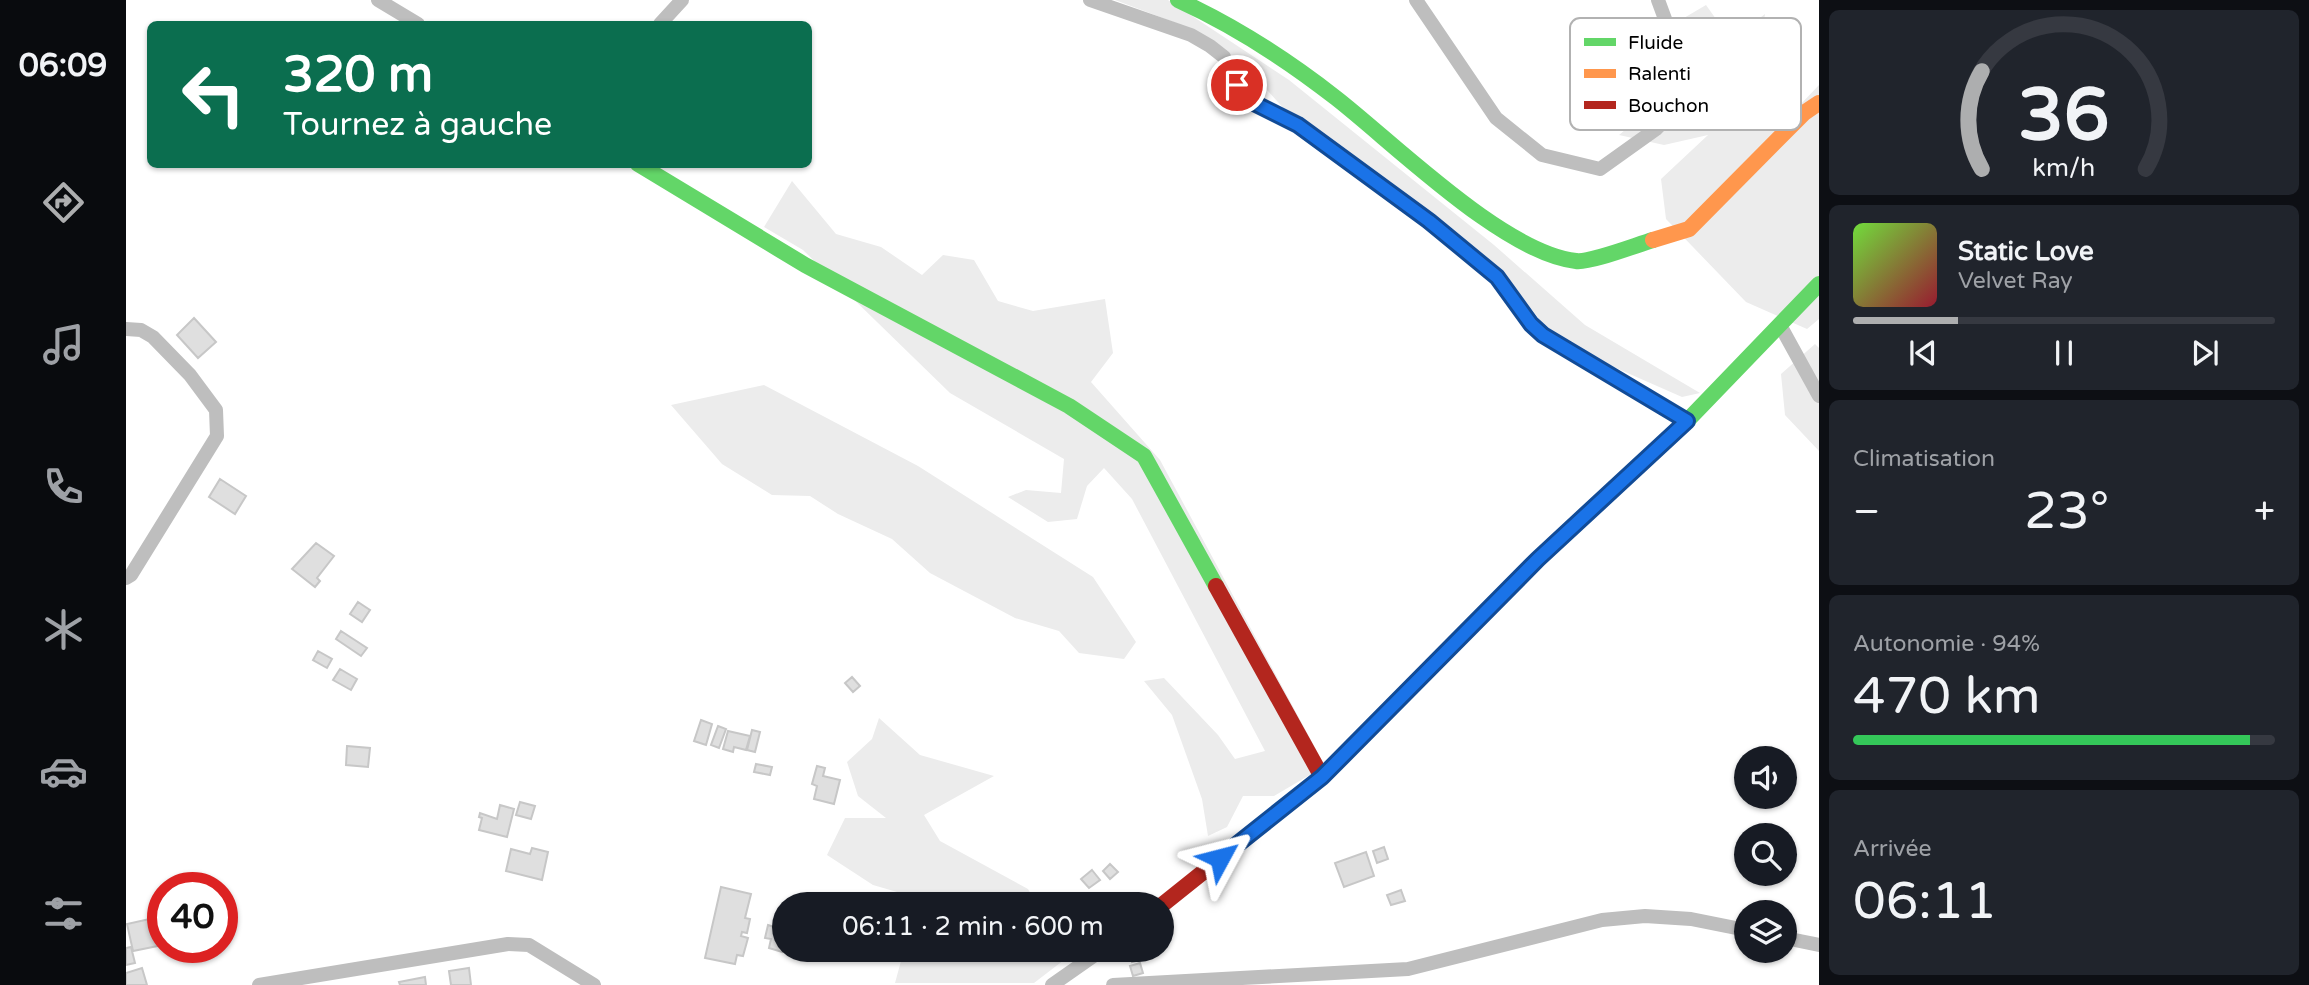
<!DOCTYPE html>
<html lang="fr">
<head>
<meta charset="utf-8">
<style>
  :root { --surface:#171b24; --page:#20242c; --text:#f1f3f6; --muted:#9ea1a6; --line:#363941; --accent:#adaeaf }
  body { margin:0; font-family:"Varela Round",sans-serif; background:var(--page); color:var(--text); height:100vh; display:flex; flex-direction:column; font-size:26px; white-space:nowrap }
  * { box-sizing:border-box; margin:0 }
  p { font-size:23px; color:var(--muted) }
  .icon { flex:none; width:38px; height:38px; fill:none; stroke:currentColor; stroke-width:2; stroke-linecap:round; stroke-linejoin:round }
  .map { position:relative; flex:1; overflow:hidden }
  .details { display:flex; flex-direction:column; gap:10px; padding:10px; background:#0d0f14; width:490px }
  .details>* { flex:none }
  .banner { position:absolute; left:21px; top:21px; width:665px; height:147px; border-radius:10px; box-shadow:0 2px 5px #0004; background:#0b6e4f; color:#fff; overflow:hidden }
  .controls { position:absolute; left:1608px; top:746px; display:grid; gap:14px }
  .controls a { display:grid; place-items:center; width:63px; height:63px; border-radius:50%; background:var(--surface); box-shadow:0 2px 5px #0004; font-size:35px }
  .speed { position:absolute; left:21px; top:872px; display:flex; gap:14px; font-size:35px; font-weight:700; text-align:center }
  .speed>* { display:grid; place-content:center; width:91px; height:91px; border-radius:50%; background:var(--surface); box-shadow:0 2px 5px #0004; line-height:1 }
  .speed .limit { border:10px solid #d22; background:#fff; color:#111 }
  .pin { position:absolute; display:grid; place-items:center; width:60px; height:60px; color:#fff; margin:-30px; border:4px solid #fff; border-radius:50%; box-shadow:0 2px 7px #0007 }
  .me { position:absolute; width:77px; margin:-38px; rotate:52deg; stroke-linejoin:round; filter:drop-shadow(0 0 5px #0008) }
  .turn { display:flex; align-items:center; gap:24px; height:147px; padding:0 21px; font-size:32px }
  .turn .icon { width:91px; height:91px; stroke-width:2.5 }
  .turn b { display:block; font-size:49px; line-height:60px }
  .big { font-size:52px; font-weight:600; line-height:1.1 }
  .details .card { flex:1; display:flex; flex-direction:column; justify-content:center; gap:10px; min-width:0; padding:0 24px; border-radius:10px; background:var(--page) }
  .details .dial { align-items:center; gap:0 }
  .dial svg { height:182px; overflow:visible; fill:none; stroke:var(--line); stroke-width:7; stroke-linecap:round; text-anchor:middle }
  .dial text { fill:var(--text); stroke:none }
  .song { display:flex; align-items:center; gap:21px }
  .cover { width:84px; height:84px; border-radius:10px; background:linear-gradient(135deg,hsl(100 70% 55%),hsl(350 70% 35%)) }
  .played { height:7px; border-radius:4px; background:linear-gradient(90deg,var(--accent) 25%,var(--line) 25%) }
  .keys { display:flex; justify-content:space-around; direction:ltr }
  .heat { display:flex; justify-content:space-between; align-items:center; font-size:38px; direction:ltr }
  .charge { height:10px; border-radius:5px; background:linear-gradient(90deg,#34c759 94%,var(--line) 0) }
  .trip { position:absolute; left:646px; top:892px; width:402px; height:70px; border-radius:35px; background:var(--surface); box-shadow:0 2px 5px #0004; font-weight:600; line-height:70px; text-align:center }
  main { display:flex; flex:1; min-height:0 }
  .tabs { display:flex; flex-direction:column; width:126px; justify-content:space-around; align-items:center; background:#090b0e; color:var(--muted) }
  .tabs .icon { width:49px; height:49px }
  .tabs .current { color:var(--accent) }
  .tabs b { font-size:32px; color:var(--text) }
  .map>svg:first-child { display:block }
  .green { fill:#ececec }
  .building { fill:#dfdfdf; stroke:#c7c7c7; stroke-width:2 }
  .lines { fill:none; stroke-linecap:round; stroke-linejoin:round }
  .street { stroke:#bebebe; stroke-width:14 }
  .fast { stroke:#63d668; stroke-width:16 }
  .slow { stroke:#ff974d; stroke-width:16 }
  .jam { stroke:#b3261e; stroke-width:16 }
  .route-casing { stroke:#114b97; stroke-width:18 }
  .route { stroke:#1a73e8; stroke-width:12 }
  .key { fill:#fff; stroke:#b2b2b2; stroke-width:2 }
  .key-label { font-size:19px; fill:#000 }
</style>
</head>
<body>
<main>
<nav class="tabs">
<b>06:09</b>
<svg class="icon current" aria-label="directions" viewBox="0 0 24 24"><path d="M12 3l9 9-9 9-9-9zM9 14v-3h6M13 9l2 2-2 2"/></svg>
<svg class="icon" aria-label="music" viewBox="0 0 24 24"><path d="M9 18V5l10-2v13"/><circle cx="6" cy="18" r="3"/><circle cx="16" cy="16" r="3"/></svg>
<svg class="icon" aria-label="phone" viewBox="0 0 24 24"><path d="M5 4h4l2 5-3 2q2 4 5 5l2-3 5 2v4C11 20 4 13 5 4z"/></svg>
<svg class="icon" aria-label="climate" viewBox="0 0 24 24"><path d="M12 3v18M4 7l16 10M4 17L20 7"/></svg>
<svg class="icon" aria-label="car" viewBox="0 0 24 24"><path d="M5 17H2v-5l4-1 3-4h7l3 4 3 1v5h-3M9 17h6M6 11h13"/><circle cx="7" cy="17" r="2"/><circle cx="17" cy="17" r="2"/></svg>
<svg class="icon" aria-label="filters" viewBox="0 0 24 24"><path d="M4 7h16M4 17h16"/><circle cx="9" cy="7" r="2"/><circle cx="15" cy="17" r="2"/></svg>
</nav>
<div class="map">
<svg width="1693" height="985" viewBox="0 0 1693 985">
  <rect width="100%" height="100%" fill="#fff"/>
  <path class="green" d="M989 0H1042L1163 80 1368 245 1459 325 1574 393 1556 397 1447 349 1414 320 1385 283 1309 217 1160 111 1121 68 1093 46 1066 29Z
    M1580 5 1605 40 1639 14 1627 89 1634 114 1650 130 1693 85V319L1681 329 1620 302 1540 219 1535 179 1582 135 1538 145 1493 135 1543 93 1524 38Z
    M666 181 710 234 755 247 796 275 817 255 848 260 872 301 907 311 979 299 987 353 965 382 1034 460 1199 766 1148 796H1117L1101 827 1082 836 1076 799 1046 715 1018 681 1038 678 1092 735 1109 759 1139 751 1006 499 978 468 961 486 951 519 922 522 882 497 900 490 935 493 938 459 824 393 677 250 638 227Z
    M1689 344 1693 348V451L1659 415 1655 374Z
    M638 385 792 466 967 577 1010 642 998 659 953 653 933 631 889 618 804 573 766 539 712 514 684 496 646 495 596 464 545 405Z
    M753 718 794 755 868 776 798 815 814 841 902 889 911 905H816L747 885 701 855 719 818H760L732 796 721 762 746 739Z
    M778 950H951L908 983H769Z"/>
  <path class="building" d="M68 318 90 342 72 358 51 335Z
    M94 479 120 496 109 514 83 497Z
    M190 543 208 556 191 578 194 581 189 587 166 569Z
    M232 602 244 610 236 622 224 614Z
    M215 631 241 648 235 656 210 639Z
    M192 651 206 659 201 668 187 660Z
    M214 669 231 679 225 690 207 680Z
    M726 677 734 686 727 692 719 683Z
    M575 720 586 724 580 745 568 741Z
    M592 726 600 729 593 748 585 745Z
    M626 730 634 732 629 752 621 750Z
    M602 731 624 736 620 750 608 747 607 752 597 749Z
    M221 746 244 748 242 767 220 765Z
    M630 764 646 767 644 775 628 772Z
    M691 766 699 768 697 776 714 780 708 804 688 799 691 786 686 784Z
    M394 802 409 806 405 819 390 815Z
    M374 805 388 809 381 837 353 830 356 818 353 817 354 813 371 819Z
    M1258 847 1262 859 1251 863 1247 851Z
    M406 848 422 852 416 880 380 871 385 849 404 854Z
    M1240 852 1248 876 1218 887 1209 863Z
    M984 864 992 872 984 879 977 871Z
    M966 870 974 880 963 888 955 879Z
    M595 887 625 894 619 918 624 919 621 933 616 932 615 936 622 938 617 956 611 955 609 964 579 958Z
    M1275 890 1279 901 1265 905 1261 895Z
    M37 916V945L7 951 1 924Z
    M642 925 658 930 656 952 643 948 645 939 639 938Z
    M5 947 9 963 0 965V948Z
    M1003 950H1020L1022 958 1006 962Z
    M1014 963 1017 973 1007 976 1004 966Z
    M16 968 21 985H0V973Z
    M343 968 345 985H325L323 971Z
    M299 977 300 985H274L273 982Z"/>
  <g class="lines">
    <path class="street" d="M252 0 292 24
      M964 0 1065 35 1084 46 1098 57 1118 95 1130 104 1172 125 1303 221 1371 277 1405 324 1417 335 1561 421
      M1290 0 1370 118 1416 155 1474 169 1530 129 1566 92 1532 0
      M534 24 556 0
      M1654 325 1693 396
      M0 329 15 330 27 337 64 375 90 410 91 436 5 575 0 578
      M1659 938 1693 945
      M133 985 382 944 403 945 468 985
      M926 985 976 950
      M987 985 1282 969 1476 920 1519 916 1565 919 1620 930"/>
    <path class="fast" d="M1052 0C1109 26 1160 59 1210 98 1269 144 1378 253 1450 261 1464 263 1510 245 1527 240
      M512 164 679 265 943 406 1018 456 1090 586
      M1297 675 1412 559 1561 421 1693 284"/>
    <path class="slow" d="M1527 240 1563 229 1678 113 1693 103"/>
    <path class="jam" d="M1090 586 1196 777
      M1036 905 1196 777 1297 675"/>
  </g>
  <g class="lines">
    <g class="route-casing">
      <path id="route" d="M1094 858 1196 777 1412 559 1561 421 1417 335 1405 324 1371 277 1303 221 1172 125 1130 104 1118 95 1111 85"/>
    </g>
    <use href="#route" class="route"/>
  </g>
  <rect x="1444" y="18" width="231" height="112" rx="10" class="key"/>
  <rect x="1458" y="38" width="32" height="8" fill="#63d668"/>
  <rect x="1458" y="69" width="32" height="9" fill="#ff974d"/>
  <rect x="1458" y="101" width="32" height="8" fill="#b3261e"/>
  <g class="key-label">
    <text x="1502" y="49">Fluide</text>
    <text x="1502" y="80">Ralenti</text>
    <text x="1502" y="112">Bouchon</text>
  </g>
</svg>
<div class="controls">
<a><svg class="icon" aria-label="sound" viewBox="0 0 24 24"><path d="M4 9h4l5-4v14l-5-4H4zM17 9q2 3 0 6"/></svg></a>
<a><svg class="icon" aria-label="search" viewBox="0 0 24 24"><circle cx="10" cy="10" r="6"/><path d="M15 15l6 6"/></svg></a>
<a><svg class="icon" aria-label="layers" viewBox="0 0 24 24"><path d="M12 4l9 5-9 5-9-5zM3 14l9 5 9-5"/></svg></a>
</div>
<div class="speed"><div class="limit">40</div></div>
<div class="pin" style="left:1111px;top:85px;background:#d93025"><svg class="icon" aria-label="arrive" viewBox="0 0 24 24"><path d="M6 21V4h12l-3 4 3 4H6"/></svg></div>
<svg class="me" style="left:1094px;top:858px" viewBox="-20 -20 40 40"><path d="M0-17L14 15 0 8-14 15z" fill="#1a73e8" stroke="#fff" stroke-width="4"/></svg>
<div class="trip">06:11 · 2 min · 600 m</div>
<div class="banner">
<div class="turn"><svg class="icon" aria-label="left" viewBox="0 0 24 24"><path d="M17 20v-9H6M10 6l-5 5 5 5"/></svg><div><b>320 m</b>Tournez à gauche</div></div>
</div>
</div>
<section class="details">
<div class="card dial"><svg viewBox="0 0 100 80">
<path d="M14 69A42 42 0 1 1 86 69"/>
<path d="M14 69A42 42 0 0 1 14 26" stroke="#adaeaf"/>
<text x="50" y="56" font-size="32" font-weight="700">36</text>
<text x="50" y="72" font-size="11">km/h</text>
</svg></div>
<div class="card">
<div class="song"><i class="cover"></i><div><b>Static Love</b><p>Velvet Ray</p></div></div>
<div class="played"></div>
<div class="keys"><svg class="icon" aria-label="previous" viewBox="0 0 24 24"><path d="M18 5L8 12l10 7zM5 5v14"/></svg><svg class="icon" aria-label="pause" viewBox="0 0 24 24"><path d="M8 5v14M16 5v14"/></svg><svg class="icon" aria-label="next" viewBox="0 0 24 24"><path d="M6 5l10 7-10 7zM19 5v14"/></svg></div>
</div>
<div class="card"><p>Climatisation</p>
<div class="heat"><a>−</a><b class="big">23°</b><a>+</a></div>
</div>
<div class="card"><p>Autonomie · 94%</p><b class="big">470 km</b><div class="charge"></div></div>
<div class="card"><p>Arrivée</p><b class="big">06:11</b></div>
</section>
</main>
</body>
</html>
